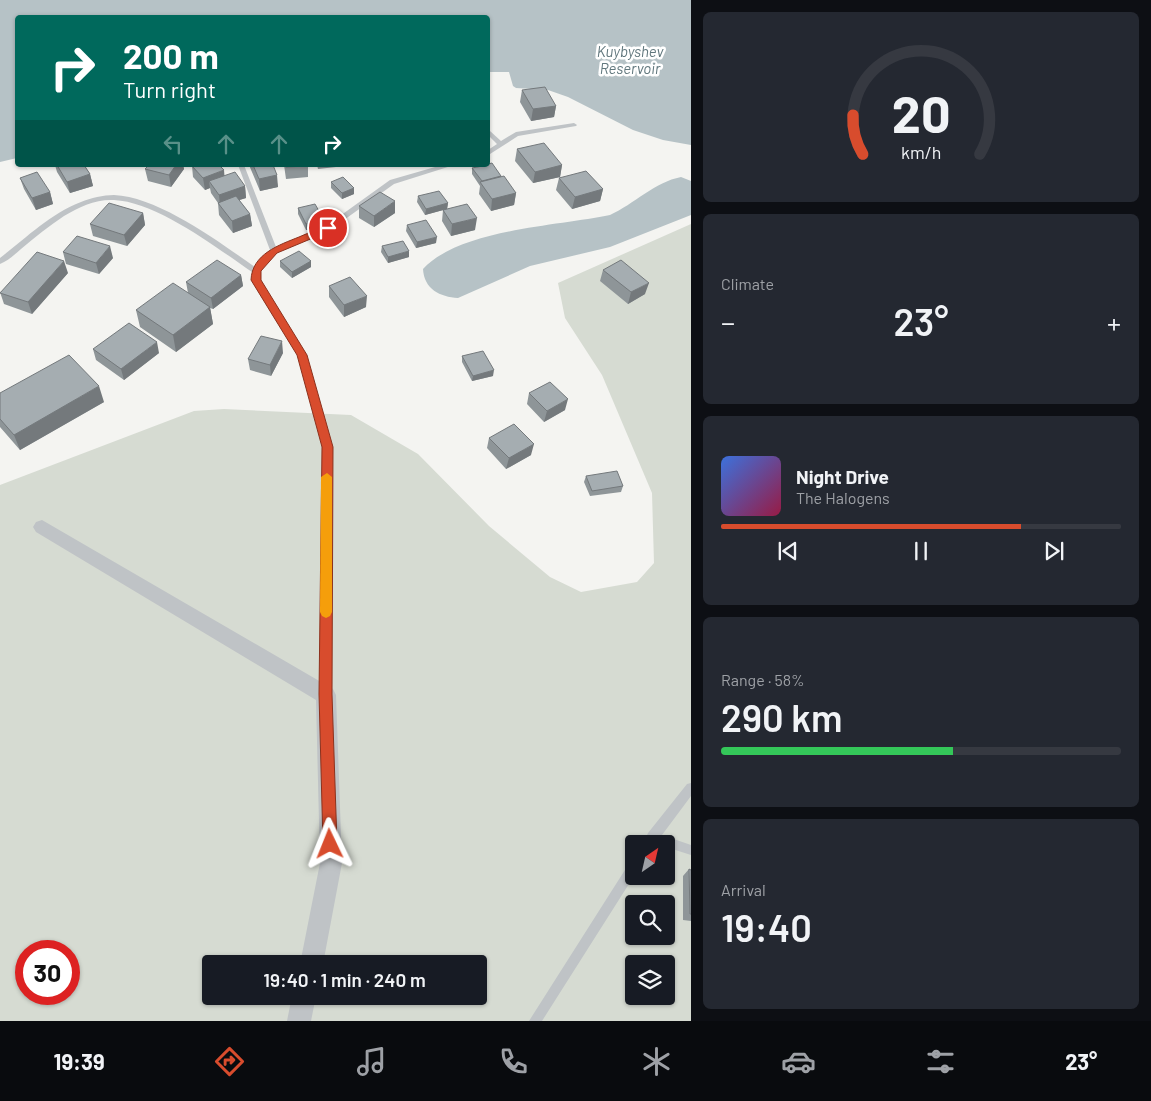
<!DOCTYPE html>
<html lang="en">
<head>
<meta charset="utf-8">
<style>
  :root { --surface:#171b24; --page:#242831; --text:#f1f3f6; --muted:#9ea1a6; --line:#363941; --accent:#d84c2d }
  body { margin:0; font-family:Barlow,sans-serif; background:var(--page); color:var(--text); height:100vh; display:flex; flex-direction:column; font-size:19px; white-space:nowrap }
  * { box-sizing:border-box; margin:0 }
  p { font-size:16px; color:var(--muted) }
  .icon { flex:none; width:28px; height:28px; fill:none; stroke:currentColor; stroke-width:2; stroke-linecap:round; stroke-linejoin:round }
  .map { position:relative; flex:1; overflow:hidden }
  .drawer { display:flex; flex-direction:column; gap:12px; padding:12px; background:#0d0f14; width:460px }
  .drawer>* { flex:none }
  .banner { position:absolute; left:15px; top:15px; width:475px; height:152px; border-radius:5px; box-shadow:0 1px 4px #0004; background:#00695c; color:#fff; overflow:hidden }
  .needle { width:32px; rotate:34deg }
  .buttons { position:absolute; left:625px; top:835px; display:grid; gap:10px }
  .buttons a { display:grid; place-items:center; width:50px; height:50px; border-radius:5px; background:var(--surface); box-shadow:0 1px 4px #0004; font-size:25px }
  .speed { position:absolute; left:15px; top:940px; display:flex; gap:10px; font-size:25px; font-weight:700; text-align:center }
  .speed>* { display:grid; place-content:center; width:65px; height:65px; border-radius:50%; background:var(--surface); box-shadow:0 1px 4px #0004; line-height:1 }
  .speed .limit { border:8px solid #d22; background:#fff; color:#111 }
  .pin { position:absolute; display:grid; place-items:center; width:42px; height:42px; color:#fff; margin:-21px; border:2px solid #fff; border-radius:50%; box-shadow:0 1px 5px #0007 }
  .me { position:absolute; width:55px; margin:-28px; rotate:358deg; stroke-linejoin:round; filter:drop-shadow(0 0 4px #0008) }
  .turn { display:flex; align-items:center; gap:18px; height:105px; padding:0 25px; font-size:22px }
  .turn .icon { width:65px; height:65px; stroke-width:2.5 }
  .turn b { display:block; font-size:35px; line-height:42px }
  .lanes { display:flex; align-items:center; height:48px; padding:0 25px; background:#0003; justify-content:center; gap:25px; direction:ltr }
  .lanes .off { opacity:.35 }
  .big { font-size:38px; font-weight:600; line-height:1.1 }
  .drawer .widget { flex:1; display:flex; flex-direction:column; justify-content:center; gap:8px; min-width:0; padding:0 18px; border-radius:8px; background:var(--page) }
  .drawer .dial { align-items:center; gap:0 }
  .dial svg { height:130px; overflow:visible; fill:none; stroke:var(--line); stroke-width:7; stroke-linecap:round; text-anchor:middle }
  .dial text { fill:var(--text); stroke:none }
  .song { display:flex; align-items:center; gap:15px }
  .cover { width:60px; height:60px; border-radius:8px; background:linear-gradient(135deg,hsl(220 70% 55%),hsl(340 70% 35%)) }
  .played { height:5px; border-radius:2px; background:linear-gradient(90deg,var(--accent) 75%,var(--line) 75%) }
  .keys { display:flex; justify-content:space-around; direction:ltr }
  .heat { display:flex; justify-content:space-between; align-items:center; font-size:28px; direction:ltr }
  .charge { height:8px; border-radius:4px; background:linear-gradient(90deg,#34c759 58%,var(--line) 0) }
  .trip { position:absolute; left:202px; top:955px; width:285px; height:50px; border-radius:5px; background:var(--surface); box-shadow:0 1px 4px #0004; font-weight:600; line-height:50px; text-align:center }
  .tab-bar { display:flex; height:80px; justify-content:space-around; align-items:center; background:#090b0e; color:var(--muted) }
  .tab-bar .icon { width:35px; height:35px }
  .tab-bar .on { color:var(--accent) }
  .tab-bar b { font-size:22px; color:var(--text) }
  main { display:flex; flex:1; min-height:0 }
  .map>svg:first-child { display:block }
  .green { fill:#d6dbd2; fill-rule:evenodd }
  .water { fill:#b6c2c6 }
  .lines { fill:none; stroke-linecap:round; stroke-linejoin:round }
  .lane { fill:#bfc3c6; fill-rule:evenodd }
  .street { fill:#bfc3c6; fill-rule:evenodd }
  .wall { fill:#8e9598 }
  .shaded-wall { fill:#74797c }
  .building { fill:#a5adb1; stroke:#74797c }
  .route { fill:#d84c2d; stroke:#8c311d }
  .slow { fill:#f59e0b }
  .labels { text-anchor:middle; stroke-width:5; stroke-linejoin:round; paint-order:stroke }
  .far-water-label { font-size:15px; font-style:italic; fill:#61777d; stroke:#fff }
</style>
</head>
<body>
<main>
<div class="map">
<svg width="691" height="1021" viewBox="0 0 691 1021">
  <rect width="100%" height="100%" fill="#f4f4f1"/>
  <path class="green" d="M691 224V1021H0V485L194 411 224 409 351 415 418 454 489 526 550 577 581 592 637 582 654 563 652 493 602 375 565 318 558 283ZM634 844H666V876H634ZM634 904H666V936H634ZM26 951H69V994H26ZM211 964H479V996H211ZM634 964H666V996H634Z"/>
  <path class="water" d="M0 0H691V145L663 140 633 130 568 97 548 90 516 88 513 86 509 72H488V18H18L17 158 0 162Z
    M681 177 691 181V215L610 247 530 266 458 298C440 297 424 289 423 269 460 229 558 226 610 215 634 204 655 182 681 177Z"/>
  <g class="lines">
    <path class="lane" d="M574 123 577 125 576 126 518 136 490 154 488 155V150L497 144 488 135V130L490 131 501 141 516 132Z
      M238 165H244L276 247 326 226 390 180 442 165H452L451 166 394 184 330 230 277 253 266 263 260 271V280L306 355 331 447V695L329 698 326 700 323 698 321 695 323 447 298 355 252 280V272C217 248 157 202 114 200 96 199 79 207 64 216 49 226 35 237 21 249 15 254 8 261 0 264V258C26 238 50 214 81 202 91 198 103 195 114 195 159 197 219 242 255 267L260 259 270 250Z
      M691 783V796L662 835 691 845V855L666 847V844H643L648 833 687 784Z
      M634 861V876L542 1021H529L630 862Z"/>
    <path class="street" d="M42 520 333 689 336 695 342 863 323 964H300L320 863 316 700 36 532 33 527 36 522Z
      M292 996H316L311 1021H287Z"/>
  </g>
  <path class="wall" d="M522 90 556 106 554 117 531 121 520 102Z
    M517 149 562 165 560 177 533 183 515 161Z
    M55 165H84L90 174 93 186 70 193 57 172Z
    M149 165H183L184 169 171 187 148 181 145 169Z
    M249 165H273L278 187 260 191Z
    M284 165H308V177L286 179Z
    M317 165H336V167L318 169Z
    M344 165H359L345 167Z
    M192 166 225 176 245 186 246 198 239 200 250 214 252 226 233 233 219 215 218 203 211 193 210 188 205 190 193 177Z
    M472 168 501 176 516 193 514 205 491 211 479 194 480 186 472 174Z
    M20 178 50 192 53 204 36 210 24 189Z
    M559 178 603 189 600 201 572 209 556 190Z
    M331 182 354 188V194L342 199 331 188Z
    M418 196 448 203 447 209 475 230 451 236 442 221 443 210 425 215 417 202Z
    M359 206 395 213 374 227 359 218Z
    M298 208 324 220V226L306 230 298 214Z
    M143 213 145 225 127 246 93 236 90 224Z
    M407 225 436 243 416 248 406 231Z
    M382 246 409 257 388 263 381 252Z
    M63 252 113 258 99 274 66 264Z
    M280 261H311V267L292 278 280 267Z
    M603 270 645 294 628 304 600 281Z
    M68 273 32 314 4 304 0 292Z
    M241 275 243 286 213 309 210 308 213 324 176 352 140 327 136 310 188 293 186 282Z
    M329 286 366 307 344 317 329 297Z
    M93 349 159 353 124 380 96 360Z
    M283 353 271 376 250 370 248 359Z
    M462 356 493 376 472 381 462 362Z
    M0 393 104 402 20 450 0 427Z
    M529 393 565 410 544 422 527 404Z
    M489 438 531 455 506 469 487 448Z
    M586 476 623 486 621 492 590 496 584 482Z
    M689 869 691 870V921L683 920V876Z"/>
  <path class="shaded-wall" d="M556 106 554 117 531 121 533 109Z
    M176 165H183L184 169 171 187 169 175Z
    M562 165 560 177 533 183 535 172Z
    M224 170 225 182 209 181 210 188 205 190 203 178Z
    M90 174 93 186 70 193 67 182Z
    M277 175 278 187 260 191 259 179Z
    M245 186 246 198 220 206 219 195Z
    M354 188V194L342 199V193Z
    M603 189 600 201 572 209 575 197Z
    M50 192 53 204 36 210 32 198Z
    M516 193 514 205 491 211 492 199Z
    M395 201V213L374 227V216Z
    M448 203 447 209 425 215 426 209Z
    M143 213 145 225 127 246 124 235Z
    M250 214 252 226 233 233 232 221Z
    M477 218 475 230 451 236 452 224Z
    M324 220V226L306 230V224Z
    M437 237 436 243 416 248 417 242Z
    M110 246 113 258 99 274 96 263Z
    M409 251V257L388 263V257Z
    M64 261 68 273 32 314 28 302Z
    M311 261V267L292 278V272Z
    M241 275 243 286 213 309 211 298Z
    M649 283 645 294 628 304 631 292Z
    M367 296 366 307 344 317V305Z
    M210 307 213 324 176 352 173 335Z
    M282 341 283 353 271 376 270 365Z
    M157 342 159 353 124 380 121 369Z
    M494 370 493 376 472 381 473 376Z
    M99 386 104 402 20 450 14 435Z
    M568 399 565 410 544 422 547 411Z
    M534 444 531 455 506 469 509 458Z"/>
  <path class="building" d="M545 87 556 106 533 109 522 90Z
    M544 143 562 165 535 172 517 149Z
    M492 163 501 176 482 181 472 168 488 165V164Z
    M57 165H84L90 174 67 182Z
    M149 165H176L169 175 145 169Z
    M193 165H219L224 170 203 178 192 166Z
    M253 165H273L277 175 259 179Z
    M285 165H308V166L286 167Z
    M586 171 603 189 575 197 559 178Z
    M37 172 50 192 32 198 20 178Z
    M235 172 245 186 219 195 209 181Z
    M504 176 516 193 492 199 480 182Z
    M343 177 354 188 342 193 331 182Z
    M439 191 448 203 426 209 418 196Z
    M380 192 395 201 374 216 359 206Z
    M236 196 250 214 232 221 218 203Z
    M109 203 143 213 124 235 90 224Z
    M315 204 324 220 306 224 298 208Z
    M467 204 477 218 452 224 443 210Z
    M426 220 437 237 417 242 407 225Z
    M77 236 110 246 96 263 63 252Z
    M403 241 409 251 388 257 382 246Z
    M299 251 311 261 292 272 280 261Z
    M37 252 64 261 28 302 0 293Z
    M217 260 241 275 211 298 186 282Z
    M621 260 649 283 631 292 603 270Z
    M350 277 367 296 344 305 329 286Z
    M173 283 210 307 173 335 136 310Z
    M129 323 157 342 121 369 93 349Z
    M261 336 282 341 270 365 248 359Z
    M483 351 494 370 473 376 462 356Z
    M69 355 99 386 14 435 0 419V393Z
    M550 382 568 399 547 411 529 393Z
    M514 424 534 444 509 458 489 438Z
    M617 471 623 486 592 491 586 476Z
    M689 869 691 870V914H690Z"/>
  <path class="route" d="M328 225 332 226V230L277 253 261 271V280L307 355 333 447 332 694 337 844 335 849 330 851 325 849 323 844 319 694 322 447 297 355 251 280C252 254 279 245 299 237 309 233 318 228 328 225Z"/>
  <path class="slow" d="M327 473 332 477V612L330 616 326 618 322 616 320 612 321 477Z"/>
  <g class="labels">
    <g class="far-water-label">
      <text x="630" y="57">Kuybyshev<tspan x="630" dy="17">Reservoir</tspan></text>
    </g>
  </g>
</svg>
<div class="buttons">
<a><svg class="needle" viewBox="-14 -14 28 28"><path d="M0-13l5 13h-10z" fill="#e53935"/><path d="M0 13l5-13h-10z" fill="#9ea1a6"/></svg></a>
<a><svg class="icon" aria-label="search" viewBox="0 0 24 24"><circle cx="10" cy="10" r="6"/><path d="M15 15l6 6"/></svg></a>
<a><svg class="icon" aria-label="layers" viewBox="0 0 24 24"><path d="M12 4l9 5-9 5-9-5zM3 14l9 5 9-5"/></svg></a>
</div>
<div class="speed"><div class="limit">30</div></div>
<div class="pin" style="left:328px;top:228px;background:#d93025"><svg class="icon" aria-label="arrive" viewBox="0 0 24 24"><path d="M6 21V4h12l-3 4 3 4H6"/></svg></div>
<svg class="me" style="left:330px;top:844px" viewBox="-20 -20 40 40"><path d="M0-17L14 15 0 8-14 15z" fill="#d84c2d" stroke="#fff" stroke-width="4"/></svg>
<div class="trip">19:40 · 1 min · 240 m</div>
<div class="banner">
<div class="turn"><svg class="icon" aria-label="right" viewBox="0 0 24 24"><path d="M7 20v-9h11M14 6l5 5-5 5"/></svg><div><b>200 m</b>Turn right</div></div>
<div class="lanes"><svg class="icon off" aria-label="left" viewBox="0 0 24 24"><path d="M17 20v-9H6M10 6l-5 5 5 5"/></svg><svg class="icon off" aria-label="ahead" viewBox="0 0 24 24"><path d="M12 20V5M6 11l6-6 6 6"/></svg><svg class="icon off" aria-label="ahead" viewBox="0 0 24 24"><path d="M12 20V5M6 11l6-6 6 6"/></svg><svg class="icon" aria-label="right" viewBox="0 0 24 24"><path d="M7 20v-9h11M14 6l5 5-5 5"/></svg></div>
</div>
</div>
<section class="drawer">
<div class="widget dial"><svg viewBox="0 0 100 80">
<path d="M14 69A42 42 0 1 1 86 69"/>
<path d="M14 69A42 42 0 0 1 8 45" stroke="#d84c2d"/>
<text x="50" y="56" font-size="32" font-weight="700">20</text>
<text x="50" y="72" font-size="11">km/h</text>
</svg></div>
<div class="widget"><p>Climate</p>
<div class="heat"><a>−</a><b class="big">23°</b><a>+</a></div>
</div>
<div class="widget">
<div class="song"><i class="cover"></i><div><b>Night Drive</b><p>The Halogens</p></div></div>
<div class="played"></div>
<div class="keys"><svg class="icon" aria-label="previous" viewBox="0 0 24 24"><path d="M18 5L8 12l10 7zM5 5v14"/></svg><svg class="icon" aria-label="pause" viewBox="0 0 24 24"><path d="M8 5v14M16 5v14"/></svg><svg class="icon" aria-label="next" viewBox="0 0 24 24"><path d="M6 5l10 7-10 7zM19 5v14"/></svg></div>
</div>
<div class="widget"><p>Range · 58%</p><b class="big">290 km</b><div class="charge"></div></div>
<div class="widget"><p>Arrival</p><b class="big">19:40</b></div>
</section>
</main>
<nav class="tab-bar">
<b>19:39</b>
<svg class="icon on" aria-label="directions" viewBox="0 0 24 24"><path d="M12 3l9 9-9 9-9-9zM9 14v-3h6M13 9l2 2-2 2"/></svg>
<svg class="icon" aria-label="music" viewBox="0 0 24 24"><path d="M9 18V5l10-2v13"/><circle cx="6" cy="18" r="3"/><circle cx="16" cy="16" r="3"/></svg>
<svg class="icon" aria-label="phone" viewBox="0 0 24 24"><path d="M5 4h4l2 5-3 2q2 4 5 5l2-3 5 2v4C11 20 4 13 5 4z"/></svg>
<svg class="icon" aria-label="climate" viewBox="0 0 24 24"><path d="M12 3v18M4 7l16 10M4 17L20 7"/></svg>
<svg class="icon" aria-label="car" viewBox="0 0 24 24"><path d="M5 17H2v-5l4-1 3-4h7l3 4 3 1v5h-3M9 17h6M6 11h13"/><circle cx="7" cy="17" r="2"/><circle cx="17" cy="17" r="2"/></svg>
<svg class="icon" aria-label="filters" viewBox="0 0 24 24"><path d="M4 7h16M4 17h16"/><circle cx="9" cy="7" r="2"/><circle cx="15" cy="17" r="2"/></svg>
<b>23°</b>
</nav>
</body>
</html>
